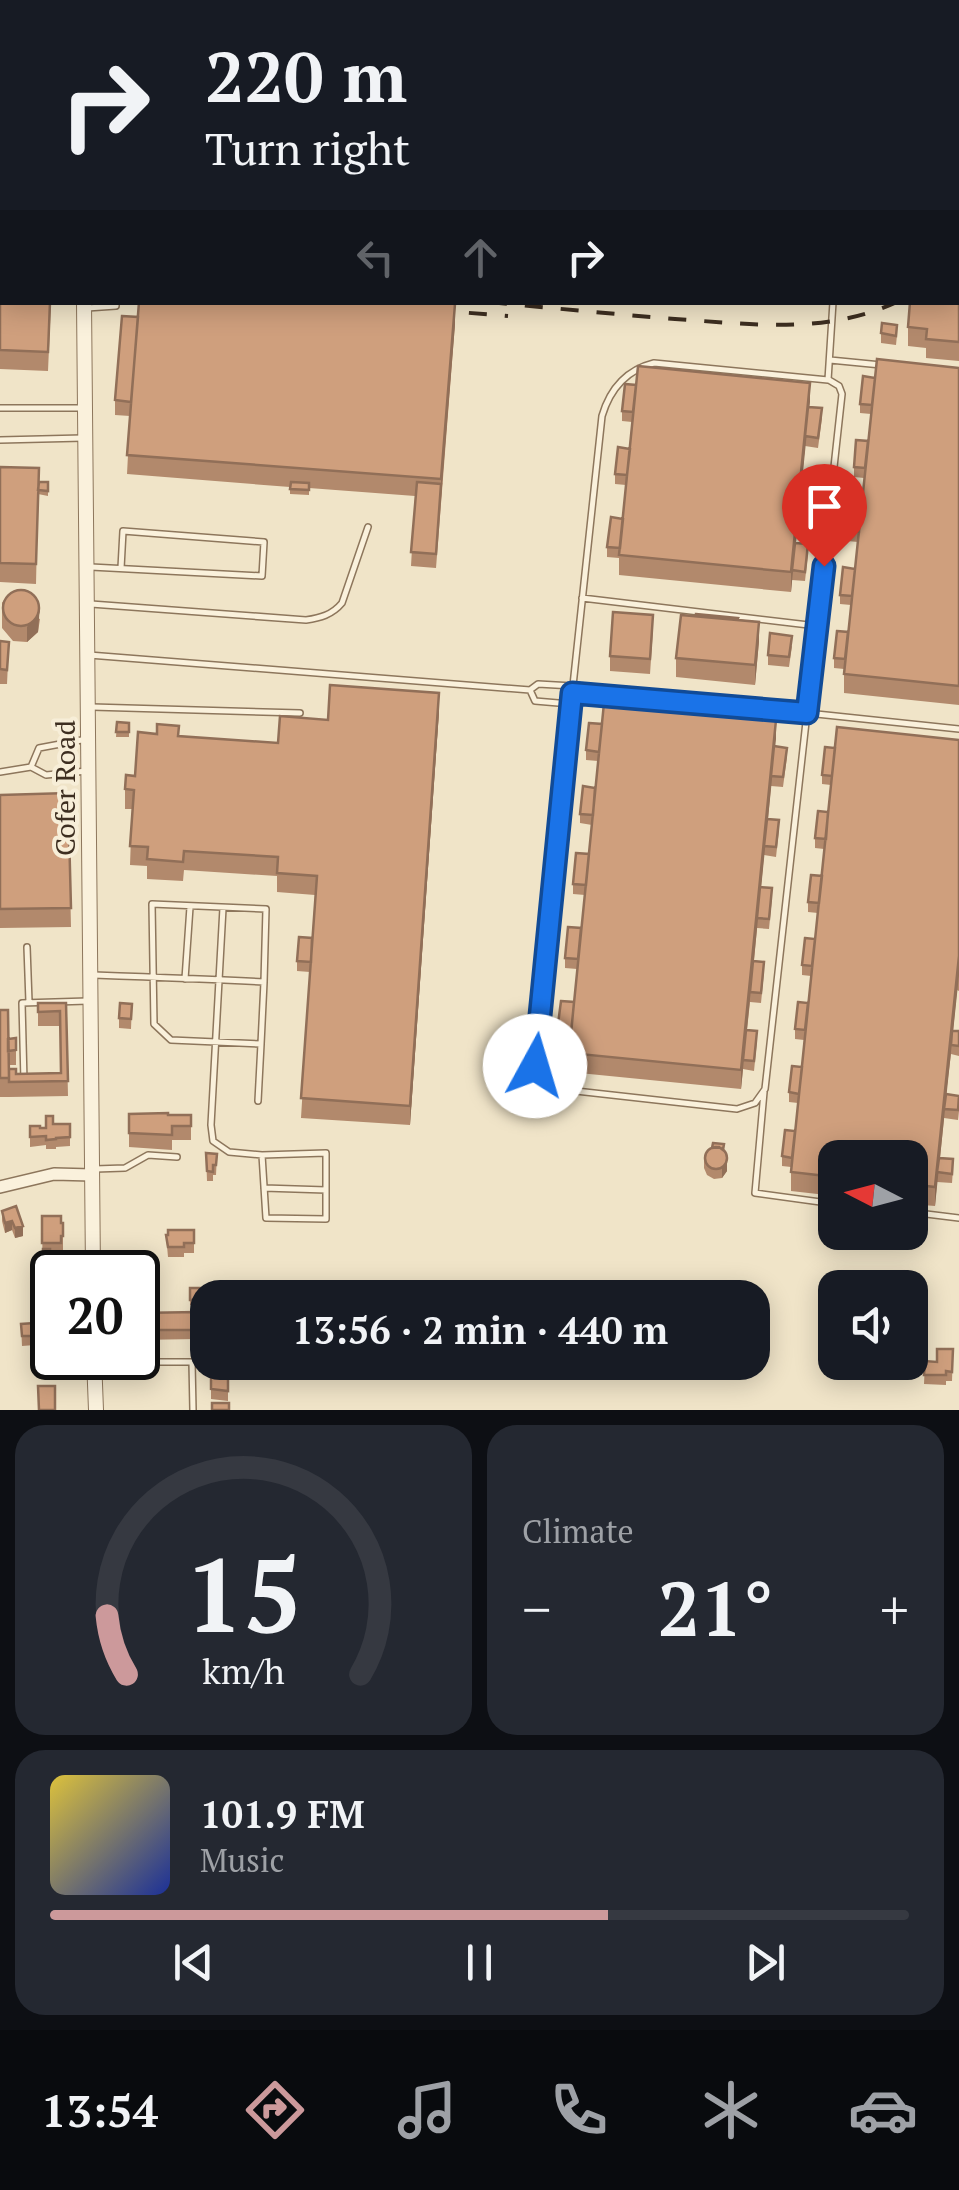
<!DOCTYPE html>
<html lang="en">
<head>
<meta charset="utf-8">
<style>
  :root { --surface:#171b24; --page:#242831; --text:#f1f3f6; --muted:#9ea1a6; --line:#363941; --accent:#cc999b }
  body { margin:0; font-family:"PT Serif",serif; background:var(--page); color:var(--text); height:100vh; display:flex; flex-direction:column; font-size:38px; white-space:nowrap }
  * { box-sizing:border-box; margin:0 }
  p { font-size:32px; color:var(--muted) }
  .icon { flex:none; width:55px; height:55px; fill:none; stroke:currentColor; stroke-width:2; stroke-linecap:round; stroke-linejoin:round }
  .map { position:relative; height:1410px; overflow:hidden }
  .panel { display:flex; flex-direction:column; gap:15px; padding:15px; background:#0d0f14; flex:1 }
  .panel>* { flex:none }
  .top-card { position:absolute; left:0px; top:0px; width:960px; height:305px; box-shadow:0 5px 25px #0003; background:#171b24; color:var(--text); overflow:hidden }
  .needle { width:65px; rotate:276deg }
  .controls { position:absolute; left:818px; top:1140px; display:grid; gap:20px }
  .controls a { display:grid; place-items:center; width:110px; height:110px; border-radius:20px; background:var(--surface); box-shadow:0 5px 25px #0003; font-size:50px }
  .speed { position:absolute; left:30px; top:1250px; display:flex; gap:20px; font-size:50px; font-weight:700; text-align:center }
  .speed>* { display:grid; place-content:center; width:130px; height:130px; border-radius:50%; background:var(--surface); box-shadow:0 5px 25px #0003; line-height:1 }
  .speed .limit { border:5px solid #111; border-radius:15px; background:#fff; color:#111 }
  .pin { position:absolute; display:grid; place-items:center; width:85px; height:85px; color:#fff; margin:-102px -42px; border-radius:50% 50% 50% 0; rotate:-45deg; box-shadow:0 0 10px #0007 }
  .pin .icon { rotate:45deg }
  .me { position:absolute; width:110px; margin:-55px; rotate:6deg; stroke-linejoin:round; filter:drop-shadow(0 0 8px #0008) }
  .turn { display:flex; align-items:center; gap:35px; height:210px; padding:0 40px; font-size:45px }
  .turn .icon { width:130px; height:130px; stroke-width:2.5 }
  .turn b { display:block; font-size:70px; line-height:85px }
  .lanes { display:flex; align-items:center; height:95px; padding:0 40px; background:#0003; justify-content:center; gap:50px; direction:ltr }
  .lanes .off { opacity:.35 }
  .big { font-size:75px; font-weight:700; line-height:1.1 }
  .panel .card { flex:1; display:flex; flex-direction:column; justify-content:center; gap:15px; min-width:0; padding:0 35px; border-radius:30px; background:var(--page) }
  .panel .dial { align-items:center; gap:0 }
  .dial svg { height:260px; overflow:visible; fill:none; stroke:var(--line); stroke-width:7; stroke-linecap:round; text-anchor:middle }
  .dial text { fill:var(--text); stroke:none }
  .song { display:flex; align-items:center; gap:30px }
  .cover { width:120px; height:120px; border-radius:15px; background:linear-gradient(135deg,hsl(50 70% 55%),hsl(230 70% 35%)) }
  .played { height:10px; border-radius:5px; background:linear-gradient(90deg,var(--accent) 65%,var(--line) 65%) }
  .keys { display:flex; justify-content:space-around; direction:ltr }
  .heat { display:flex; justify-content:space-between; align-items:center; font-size:55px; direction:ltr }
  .panel .tiles { flex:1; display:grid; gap:15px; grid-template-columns:1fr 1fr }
  .card:last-child { grid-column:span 2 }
  .trip { position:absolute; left:190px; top:1280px; width:580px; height:100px; border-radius:30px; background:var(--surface); box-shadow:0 5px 25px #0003; font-weight:700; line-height:100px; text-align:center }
  .dock { display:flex; height:160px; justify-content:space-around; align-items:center; background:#090b0e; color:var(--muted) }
  .dock .icon { width:70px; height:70px }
  .dock .current { color:var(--accent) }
  .dock b { font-size:45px; color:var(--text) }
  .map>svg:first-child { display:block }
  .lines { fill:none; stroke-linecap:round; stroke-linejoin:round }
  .service-casing { stroke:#8d765c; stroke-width:8 }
  .minor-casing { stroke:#8d765c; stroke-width:14 }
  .tertiary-casing { stroke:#8d765c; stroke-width:16 }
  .service { stroke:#faf1dc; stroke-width:5 }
  .minor { stroke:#faf1dc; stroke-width:11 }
  .tertiary { stroke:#faf1dc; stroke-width:14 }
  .rail { stroke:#3d2e20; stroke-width:4; stroke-dasharray:18 18; stroke-linecap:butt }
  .wall { fill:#b2896c }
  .shaded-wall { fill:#916f58 }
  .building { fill:#cf9f7d; stroke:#916f58; stroke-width:2.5 }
  .route-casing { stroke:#114b97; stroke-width:25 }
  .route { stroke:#1a73e8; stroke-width:18 }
  .labels { text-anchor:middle; stroke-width:8; stroke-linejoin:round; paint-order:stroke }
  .street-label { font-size:28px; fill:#3d2e20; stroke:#f7eed8 }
</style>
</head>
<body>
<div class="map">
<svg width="959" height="1410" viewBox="0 0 959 1410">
  <rect width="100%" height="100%" fill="#f0e4c8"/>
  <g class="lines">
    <g class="service-casing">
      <path id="service" d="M278 0 282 2
        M149 2 150 0
        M298 2V0
        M341 2V0
        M399 2V0
        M958 78 959 80
        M0 179H2
        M958 221 959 220
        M0 226H2
        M833 302 828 380 654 363C626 370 610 389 602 416L571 704 535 1066C548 1080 557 1088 576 1091L737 1109 755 1103 765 1089 807 713 959 729
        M87 308 116 306V302
        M830 360 881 365
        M0 408H83
        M0 440 83 438
        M91 567 262 576 264 542 123 531 121 568
        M582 598 817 626
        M91 604 306 620C320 618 332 615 342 603L368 527
        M89 655 530 690 538 684 573 686
        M530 690 535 701 570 704
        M572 693 807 713 842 394 839 386 829 380
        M92 707 300 713
        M31 767 46 775 87 771
        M0 772 31 767 39 748 87 739
        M223 908 211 1125 213 1141 229 1152 262 1155 326 1153V1219L266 1218 262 1155
        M27 947 29 1002
        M94 975C151 977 207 979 264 982L266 909 152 904 154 1024 171 1040 261 1044 264 982
        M185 979 190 907
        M24 1081 22 1003 88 1001
        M764 1092 755 1193 835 1204
        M258 1101 261 1044
        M95 1169 125 1168 148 1155 177 1157
        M264 1188 326 1190
        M910 1212 959 1218
        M98 1362H192L193 1410"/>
    </g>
    <g class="minor-casing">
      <path id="minor" d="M0 1187 54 1174 92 1175"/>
    </g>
    <g class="tertiary-casing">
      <path id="tertiary" d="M80 0V2
        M84 302 93 1272
        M94 1358 96 1410"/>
    </g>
    <use href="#service" class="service"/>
    <use href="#minor" class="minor"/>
    <use href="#tertiary" class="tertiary"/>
    <path class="rail" d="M958 266 959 264
      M489 302C551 308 613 314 675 319 751 324 825 335 897 302
      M433 310 508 316"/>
  </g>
  <path class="wall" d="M0 229H2V267L0 266Z
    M0 270 2 302H51L48 371 0 369Z
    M959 286V361L926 358V348L908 346V327Z
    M138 317 455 324 436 568 411 566 415 496 309 488V495L290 494V487L127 474 130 416 115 415V400Z
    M881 333 897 335 896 345 881 343Z
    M959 368V705L844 693V669L834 668V658L848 632 851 605 840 604V595L855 569 858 542 847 541V531L861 505 864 478 854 477V467L868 441 871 414 860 413V404L875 378Z
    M809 407 822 418 818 448 805 446 802 479 814 490 812 517 798 516 796 543 808 554 805 581 792 580 791 592 619 575V558L607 557V547L623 519 626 485 615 484V474L630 449 632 422 622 421V411Z
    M0 467 39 483 48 482V496L38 494 36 584 0 582Z
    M2 602 40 619 38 632 27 642 13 641 2 628Z
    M738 620 759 641 755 685 676 677V658Z
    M653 630 650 674 610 671V656Z
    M0 641 9 642 7 684H0Z
    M792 646 789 667 768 665V655Z
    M439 712 410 1125 301 1118 310 972 297 971V961L312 938 315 895 277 892V876L184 870 183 881 147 879V866L130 865 132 809H125V789L135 776 179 736 278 743 328 720Z
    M117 722 129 723V737H116Z
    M959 740V991L957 990 953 1031H959V1056L951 1054 946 1094 959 1096V1111L958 1120 944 1118 940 1158 953 1169 952 1183 937 1182 935 1206 910 1204V1158H835V1196L791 1191V1167L782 1166V1156L795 1131 798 1103 789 1102V1092L802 1067 804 1040 795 1039V1029L808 1003 811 976 802 975V965L815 939 818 913 808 912V902L822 876 824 849 815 848V838L828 812 831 785 822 784V775L835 748Z
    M775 746 787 757 783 787 771 786 768 819 779 830 776 857 764 855 761 887 772 898 769 929 757 928 754 961 764 972 761 1003 750 1002 747 1030 757 1041 754 1071 743 1069 741 1089 569 1072 570 1044 557 1042V1032L574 1002 577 969 565 968V958L581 928 585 895 573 894V884L589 854 592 825 580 823V814L595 788 598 761 586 760V750Z
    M68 793 71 927 0 928V795Z
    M38 1003H66L68 1096 9 1097V1096V1097H0V1010L8 1039 16 1038V1065H9V1069L16 1074 61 1073 60 1026H38Z
    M132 1004 131 1029 119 1028V1018Z
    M522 1093 535 1095 534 1109 521 1107Z
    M129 1114 191 1115V1140H172V1150L129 1147Z
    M53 1124H70V1146L56 1147V1149H46V1145L30 1147V1126L46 1128Z
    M723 1151 727 1171 722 1178 714 1179 707 1175 704 1168V1158Z
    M206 1153 217 1154 216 1175H213V1181H207Z
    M16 1206 23 1236 15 1238 12 1230 5 1233 2 1221V1211Z
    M42 1216 63 1223V1251H61V1258H50V1294H43Z
    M194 1230V1253H184V1257H168L166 1235Z
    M190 1288H202V1305H190Z
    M197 1312V1339L138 1340V1313Z
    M34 1323 35 1345 22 1346 21 1324Z
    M43 1343H51L60 1358V1370L42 1369Z
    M953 1349 952 1381H946V1385L924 1384 925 1361 937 1362Z
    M211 1362H228V1401L211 1399Z"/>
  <path class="shaded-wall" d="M455 304V324L441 498V479Z
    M810 383V402L791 592V572Z
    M40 605 38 632 27 642V627Z
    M759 622V641L755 685V665Z
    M439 693V712L410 1125V1106Z
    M776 720V739L741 1089V1070Z
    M959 956V975L935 1206V1187Z
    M727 1161V1171L722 1178V1168Z
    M12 1221V1230L5 1233V1223Z
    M23 1226V1236L15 1238V1228Z"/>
  <path class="building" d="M0 229H2V252H0Z
    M0 270H2V302H50L48 352 0 350Z
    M958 286H959V342L926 339 927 329 908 327 910 302H958Z
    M139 302H432L455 304 441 479 127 455Z
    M122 316 138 317 131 402 115 400Z
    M882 323 897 325 896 336 881 333Z
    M877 359 959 368V686L844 674Z
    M638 366 810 383 791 572 619 555Z
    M863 376 875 378 872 405 860 404Z
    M625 384 636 385 633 412 622 411Z
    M808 407 822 408 818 438 805 436Z
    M856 440 868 441 865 468 854 467Z
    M618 447 630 449 627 475 615 474Z
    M0 467 39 468 36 564 0 563Z
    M801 479 814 480 812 508 798 506Z
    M39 482H48V491L38 490Z
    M291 482 309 483V490L290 489Z
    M417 482 441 484 436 554 411 552Z
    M850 504 861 505 859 532 847 531Z
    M611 517 623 519 620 548 607 547Z
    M795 543 808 544 805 572 792 570Z
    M843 567 855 569 852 596 840 595Z
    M3 608a18 18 0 1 1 36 0a18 18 0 1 1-36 0Z
    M613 612 653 615 650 659 610 656Z
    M696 614 738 618 737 620 696 616Z
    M681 615 759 622 755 665 676 658Z
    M837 631 848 632 845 659 834 658Z
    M770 633 792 636 789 657 768 655Z
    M0 641 9 642 7 670 0 669Z
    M330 685 439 693 410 1106 301 1098 317 876 277 873 278 857 184 851 183 862 147 859 148 847 130 846 134 790 125 789 126 775 135 776 138 732 157 734V724L179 726 178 736 278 743 280 716 328 720Z
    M604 703 776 720 741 1070 569 1053Z
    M117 722 129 723V732H116Z
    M589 723 602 724 599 752 586 750Z
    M837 727 959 740V956L935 1187 910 1184V1158H835V1177L791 1172Z
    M774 746 787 748 783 777 771 776Z
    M825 747 835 748 832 776 822 775Z
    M583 786 595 788 593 815 580 814Z
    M68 793 71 908 0 909V795Z
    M818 811 828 812 826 839 815 838Z
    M767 819 779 820 776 847 764 846Z
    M576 853 589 854 586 885 573 884Z
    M811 875 822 876 819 903 808 902Z
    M760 887 772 888 769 919 757 918Z
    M568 927 581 928 578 959 565 958Z
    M299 937 312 938 311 962 297 961Z
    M805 938 815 939 812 966 802 965Z
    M753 961 764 962 761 993 750 992Z
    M561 1001 574 1002 571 1034 557 1032Z
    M798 1002 808 1003 805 1030 795 1029Z
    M38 1003H66L68 1081 9 1082V1069H16V1074L61 1073 60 1011 38 1012Z
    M120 1003 132 1004 131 1019 119 1018Z
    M0 1010H8L9 1078H0Z
    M746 1030 757 1031 754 1061 743 1060Z
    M952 1031H959V1046L951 1045Z
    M16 1038V1050L8 1051V1039Z
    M792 1066 802 1067 799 1094 789 1092Z
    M522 1093 535 1095 534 1104 521 1102Z
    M946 1094 959 1096 958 1110 944 1109Z
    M168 1113V1115H191V1126H172V1135L129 1133V1114Z
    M46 1116H53V1124H70V1137L56 1138V1139L46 1140V1136L30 1137V1126H40V1128H46Z
    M785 1130 795 1131 792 1158 782 1156Z
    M713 1143 724 1144 723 1150 719 1147 712 1148Z
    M705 1158a11 11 0 1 1 22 0a11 11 0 1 1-22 0Z
    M206 1153 217 1154 216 1165H213V1172L207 1171Z
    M939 1158 953 1159 952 1174 937 1172Z
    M16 1206 23 1226 15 1228 12 1221 5 1223 2 1211Z
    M42 1216H61V1223H63V1236H61V1243H42Z
    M168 1230H194V1243H184V1247H168L166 1235H168Z
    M43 1249H50V1280H43Z
    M190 1288H202V1300H190Z
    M197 1312V1330H138V1313Z
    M34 1323 35 1336H22L21 1324Z
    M52 1338V1358H60V1360H42L43 1343H51Z
    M937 1349H953L952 1372 946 1371V1375H924L925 1361 937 1362Z
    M211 1362H228V1391L211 1389Z
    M38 1386H55V1410H39Z
    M212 1403H229V1410H212Z"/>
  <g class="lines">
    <g class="route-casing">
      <path id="route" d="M535 1066 572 693 807 713 824 566"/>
    </g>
    <use href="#route" class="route"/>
  </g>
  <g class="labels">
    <g class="street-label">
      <text transform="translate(65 788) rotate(-90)" y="10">Cofer Road</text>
    </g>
  </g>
</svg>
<div class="controls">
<a><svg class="needle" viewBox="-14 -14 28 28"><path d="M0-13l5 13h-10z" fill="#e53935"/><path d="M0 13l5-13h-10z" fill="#9ea1a6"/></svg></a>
<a><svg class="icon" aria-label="sound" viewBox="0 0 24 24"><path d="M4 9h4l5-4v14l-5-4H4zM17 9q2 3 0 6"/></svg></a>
</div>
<div class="speed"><div class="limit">20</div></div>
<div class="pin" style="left:824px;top:566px;background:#d93025"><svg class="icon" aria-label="arrive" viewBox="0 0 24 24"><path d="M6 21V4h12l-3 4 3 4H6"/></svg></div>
<svg class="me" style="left:535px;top:1066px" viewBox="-20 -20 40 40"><circle r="19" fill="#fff"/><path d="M0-13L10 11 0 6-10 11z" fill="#1a73e8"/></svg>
<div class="trip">13:56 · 2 min · 440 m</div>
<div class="top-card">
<div class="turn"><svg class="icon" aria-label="right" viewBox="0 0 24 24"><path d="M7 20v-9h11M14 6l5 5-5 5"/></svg><div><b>220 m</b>Turn right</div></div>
<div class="lanes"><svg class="icon off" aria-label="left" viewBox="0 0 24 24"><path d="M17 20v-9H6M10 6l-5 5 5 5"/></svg><svg class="icon off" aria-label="ahead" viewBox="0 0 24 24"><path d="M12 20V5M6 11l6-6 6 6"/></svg><svg class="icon" aria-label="right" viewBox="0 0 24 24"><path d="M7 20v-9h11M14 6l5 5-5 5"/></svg></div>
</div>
</div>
<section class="panel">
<div class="tiles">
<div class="card dial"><svg viewBox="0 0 100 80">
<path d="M14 69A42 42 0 1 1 86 69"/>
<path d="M14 69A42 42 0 0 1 8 51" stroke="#cc999b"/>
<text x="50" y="56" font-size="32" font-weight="700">15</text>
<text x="50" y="72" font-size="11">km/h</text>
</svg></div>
<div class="card"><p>Climate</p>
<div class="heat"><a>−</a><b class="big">21°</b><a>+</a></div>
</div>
<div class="card">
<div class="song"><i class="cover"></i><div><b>101.9 FM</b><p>Music</p></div></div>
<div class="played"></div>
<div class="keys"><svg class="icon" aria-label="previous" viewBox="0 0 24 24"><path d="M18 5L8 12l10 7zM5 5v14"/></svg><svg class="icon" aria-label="pause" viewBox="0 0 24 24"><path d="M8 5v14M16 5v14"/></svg><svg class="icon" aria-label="next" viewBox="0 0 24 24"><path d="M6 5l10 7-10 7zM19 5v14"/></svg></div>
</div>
</div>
</section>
<nav class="dock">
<b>13:54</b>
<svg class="icon current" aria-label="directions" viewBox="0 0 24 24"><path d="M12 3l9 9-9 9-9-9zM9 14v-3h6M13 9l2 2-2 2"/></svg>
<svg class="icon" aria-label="music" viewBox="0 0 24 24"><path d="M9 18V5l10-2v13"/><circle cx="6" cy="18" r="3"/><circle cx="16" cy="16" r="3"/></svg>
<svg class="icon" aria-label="phone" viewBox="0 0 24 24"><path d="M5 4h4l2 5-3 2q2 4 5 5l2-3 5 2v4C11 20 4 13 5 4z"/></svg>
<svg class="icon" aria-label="climate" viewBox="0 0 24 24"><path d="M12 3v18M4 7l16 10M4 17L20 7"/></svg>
<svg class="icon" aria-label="car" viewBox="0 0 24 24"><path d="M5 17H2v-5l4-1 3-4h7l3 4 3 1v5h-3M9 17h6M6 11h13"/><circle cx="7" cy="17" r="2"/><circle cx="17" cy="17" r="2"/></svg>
</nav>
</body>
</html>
